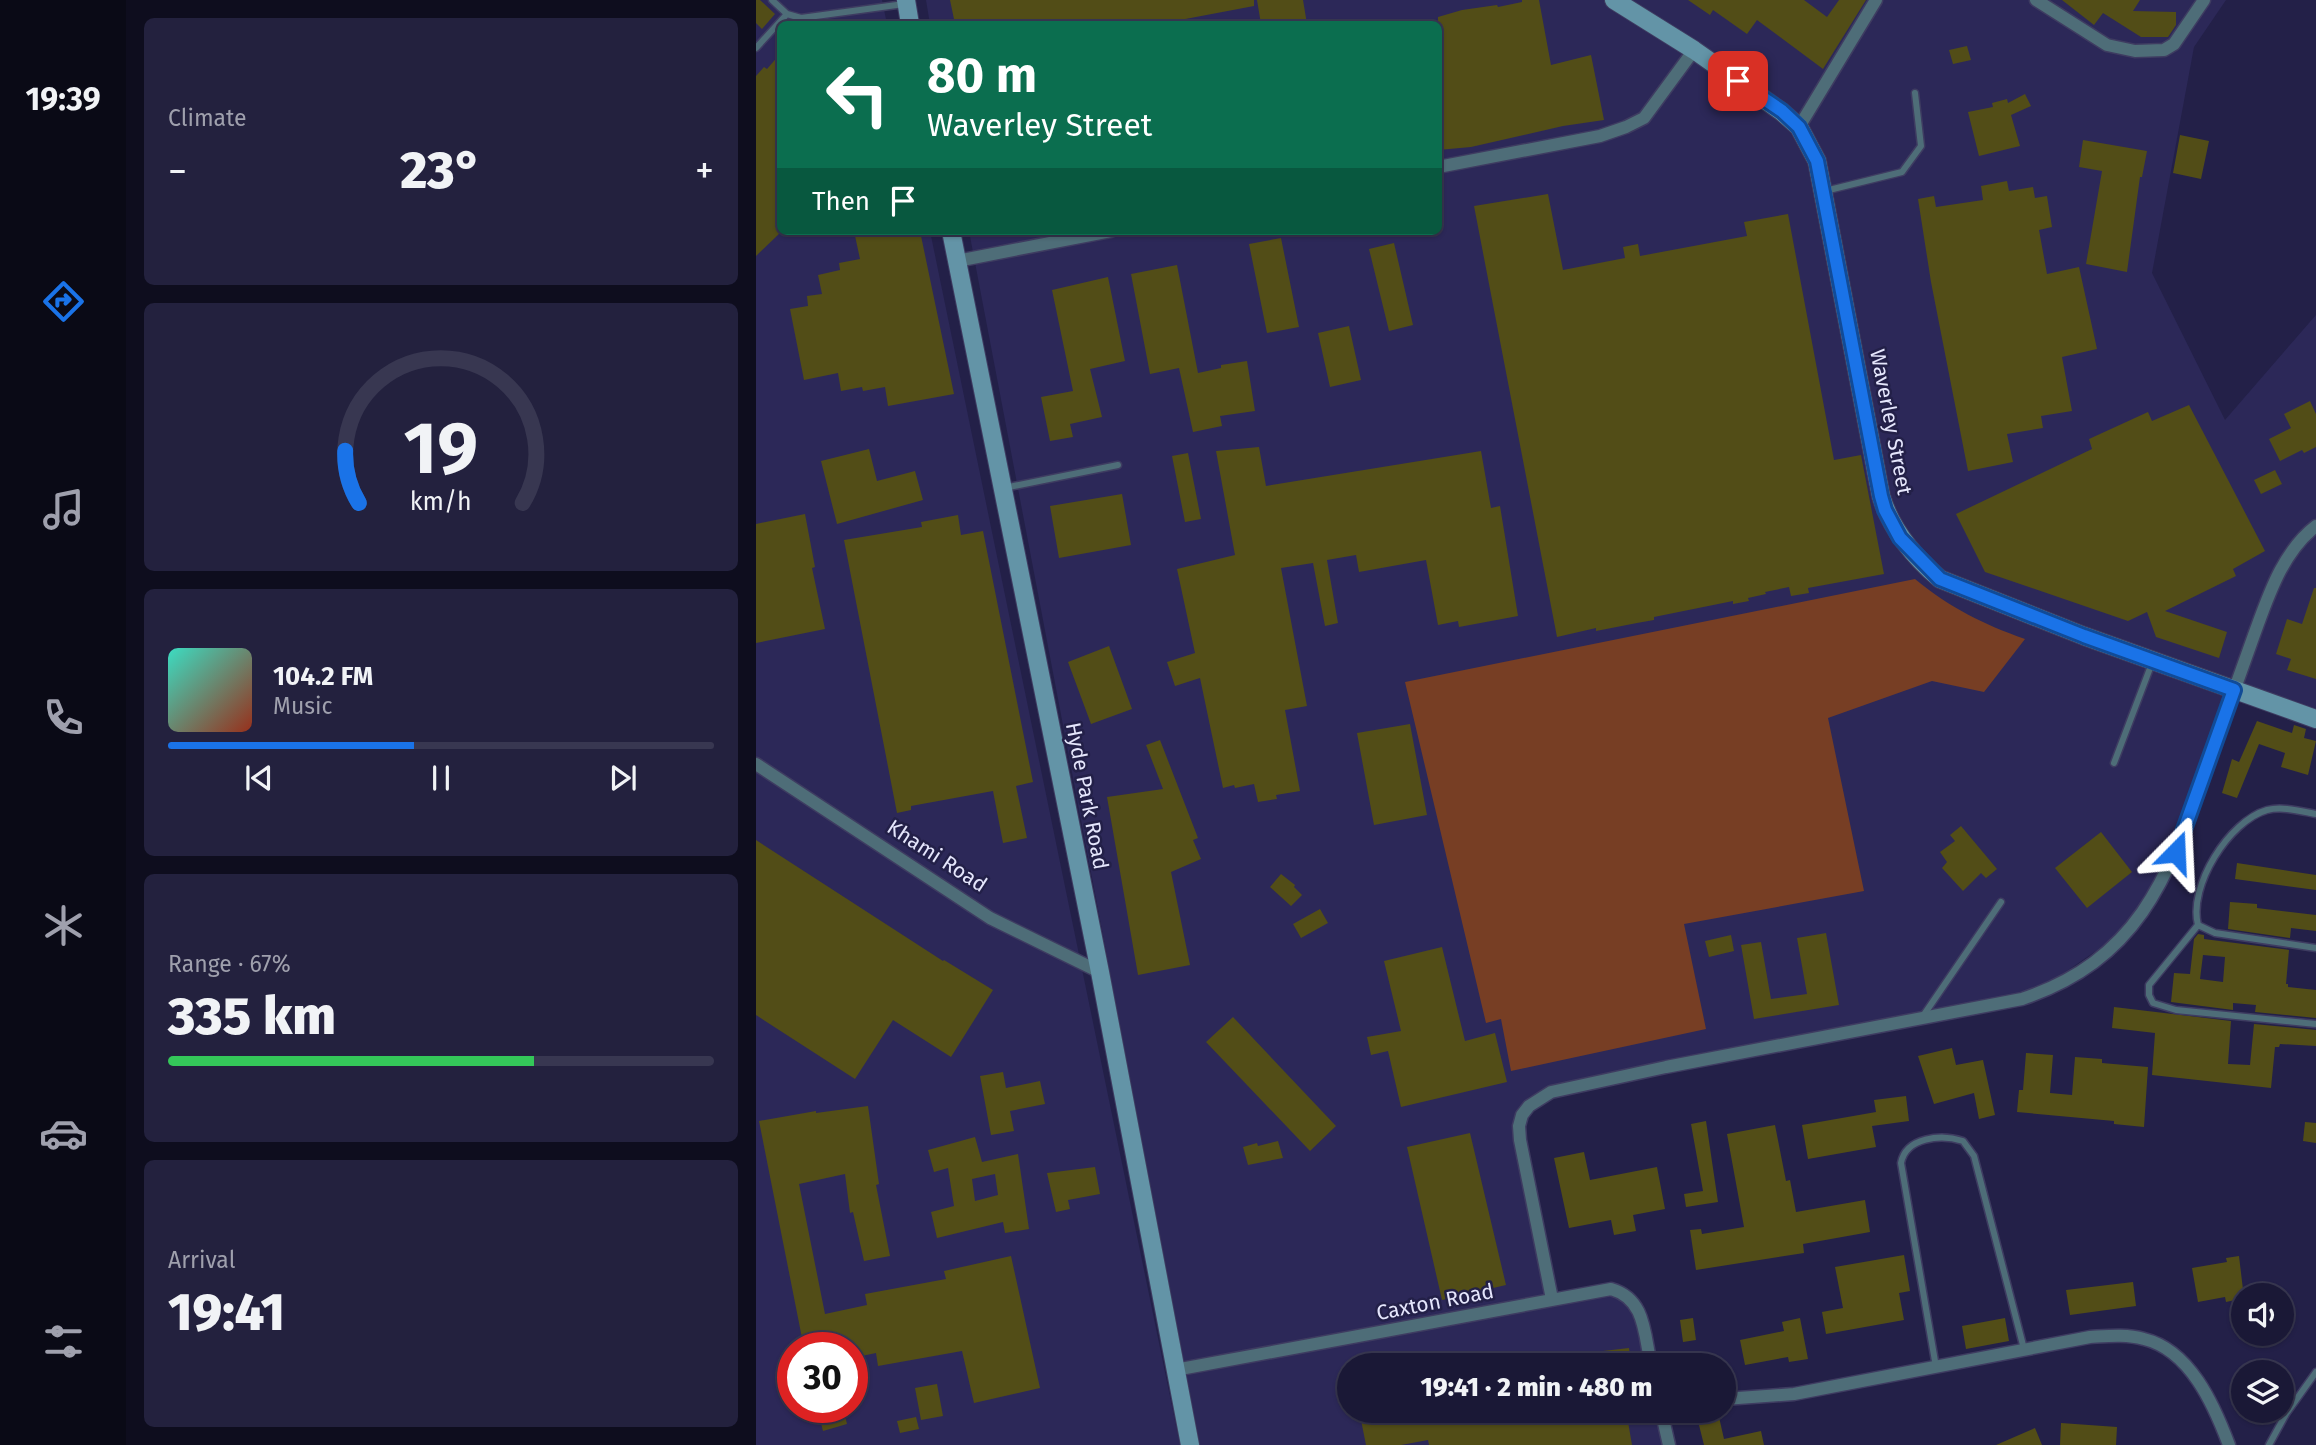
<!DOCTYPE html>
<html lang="en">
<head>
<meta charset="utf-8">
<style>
  :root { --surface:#1a1836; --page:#23213e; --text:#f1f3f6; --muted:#9fa0ad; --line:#383751; --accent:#1a73e8 }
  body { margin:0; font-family:"Fira Sans",sans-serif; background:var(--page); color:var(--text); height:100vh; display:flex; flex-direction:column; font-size:26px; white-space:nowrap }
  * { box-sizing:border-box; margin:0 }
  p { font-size:23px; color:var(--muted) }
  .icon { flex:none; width:38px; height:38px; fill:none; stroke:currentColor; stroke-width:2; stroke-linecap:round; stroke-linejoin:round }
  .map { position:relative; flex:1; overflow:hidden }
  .panel { display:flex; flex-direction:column; gap:18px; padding:18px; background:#0e0d1e; width:630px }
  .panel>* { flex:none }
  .banner { position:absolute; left:21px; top:21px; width:665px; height:214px; border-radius:10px; box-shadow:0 2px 5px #0004,0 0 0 2px var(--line); background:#0b6e4f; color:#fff; overflow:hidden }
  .buttons { position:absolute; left:1475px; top:1283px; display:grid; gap:14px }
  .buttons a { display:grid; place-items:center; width:63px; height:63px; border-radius:50%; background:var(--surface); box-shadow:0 2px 5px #0004,0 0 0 2px var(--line); font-size:35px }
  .speed { position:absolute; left:21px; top:1332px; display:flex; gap:14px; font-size:35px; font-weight:700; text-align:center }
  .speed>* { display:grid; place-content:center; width:91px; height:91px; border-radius:50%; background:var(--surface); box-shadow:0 2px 5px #0004,0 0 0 2px var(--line); line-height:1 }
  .speed .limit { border:10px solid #d22; background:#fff; color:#111 }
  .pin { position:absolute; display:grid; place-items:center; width:60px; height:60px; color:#fff; margin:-30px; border-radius:14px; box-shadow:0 4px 10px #0006 }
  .me { position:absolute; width:77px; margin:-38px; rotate:21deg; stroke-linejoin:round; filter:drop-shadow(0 0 5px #0008) }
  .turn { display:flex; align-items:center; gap:24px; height:147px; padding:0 35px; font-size:32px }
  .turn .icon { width:91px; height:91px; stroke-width:2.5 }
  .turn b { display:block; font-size:49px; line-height:60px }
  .then { display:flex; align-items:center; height:66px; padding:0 35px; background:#0003; gap:14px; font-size:26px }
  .big { font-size:52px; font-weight:800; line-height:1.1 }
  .panel .widget { flex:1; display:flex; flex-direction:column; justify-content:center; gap:10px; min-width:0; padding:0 24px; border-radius:10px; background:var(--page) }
  .panel .dial { align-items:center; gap:0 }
  .dial svg { height:182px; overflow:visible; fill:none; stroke:var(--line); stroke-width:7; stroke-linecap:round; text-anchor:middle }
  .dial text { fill:var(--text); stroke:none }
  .song { display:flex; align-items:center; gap:21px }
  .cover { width:84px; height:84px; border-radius:10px; background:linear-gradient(135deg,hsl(170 70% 55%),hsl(10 70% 35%)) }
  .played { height:7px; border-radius:4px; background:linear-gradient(90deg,var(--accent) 45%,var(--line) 45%) }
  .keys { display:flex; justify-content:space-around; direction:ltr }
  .heat { display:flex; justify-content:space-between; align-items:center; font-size:38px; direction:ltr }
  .charge { height:10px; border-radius:5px; background:linear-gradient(90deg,#34c759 67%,var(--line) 0) }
  .trip { position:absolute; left:581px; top:1353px; width:399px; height:70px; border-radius:35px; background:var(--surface); box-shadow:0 2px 5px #0004,0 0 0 2px var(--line); font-weight:800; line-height:70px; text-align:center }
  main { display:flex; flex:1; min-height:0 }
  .tabs { display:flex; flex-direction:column; width:126px; justify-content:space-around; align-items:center; background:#0a0a16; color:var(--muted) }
  .tabs .icon { width:49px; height:49px }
  .tabs .on { color:var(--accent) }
  .tabs b { font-size:32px; color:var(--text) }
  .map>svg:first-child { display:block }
  .built { fill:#2c2858; fill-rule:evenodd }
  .forest { fill:#773e24 }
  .building { fill:#524d17; fill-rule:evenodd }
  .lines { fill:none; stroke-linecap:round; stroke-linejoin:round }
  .lane-casing { stroke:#3e3c61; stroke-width:9 }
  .street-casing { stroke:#3e3c61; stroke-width:15 }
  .secondary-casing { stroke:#3e3c61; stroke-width:20 }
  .lane { stroke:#4e6d78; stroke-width:6 }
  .street { stroke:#4e6d78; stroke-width:12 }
  .secondary { stroke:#6394a7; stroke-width:18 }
  .route-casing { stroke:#114b97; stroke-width:18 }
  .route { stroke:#1a73e8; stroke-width:12 }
  .labels { text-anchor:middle; stroke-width:5; stroke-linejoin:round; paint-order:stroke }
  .street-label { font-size:21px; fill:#e5e6fc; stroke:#232048 }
</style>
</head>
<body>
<main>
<nav class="tabs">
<b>19:39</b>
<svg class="icon on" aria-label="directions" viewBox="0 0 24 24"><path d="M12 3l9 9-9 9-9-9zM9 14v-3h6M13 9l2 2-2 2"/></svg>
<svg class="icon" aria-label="music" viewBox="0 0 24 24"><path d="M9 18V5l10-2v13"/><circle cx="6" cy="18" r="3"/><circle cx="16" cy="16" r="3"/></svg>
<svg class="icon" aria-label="phone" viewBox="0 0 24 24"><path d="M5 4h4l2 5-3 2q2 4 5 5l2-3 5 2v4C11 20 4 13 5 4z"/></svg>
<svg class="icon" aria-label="climate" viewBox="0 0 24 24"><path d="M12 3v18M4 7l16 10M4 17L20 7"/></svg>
<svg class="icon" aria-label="car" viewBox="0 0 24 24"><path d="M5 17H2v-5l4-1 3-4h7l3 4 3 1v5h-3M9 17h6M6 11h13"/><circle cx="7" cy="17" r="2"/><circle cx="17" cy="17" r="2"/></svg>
<svg class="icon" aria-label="filters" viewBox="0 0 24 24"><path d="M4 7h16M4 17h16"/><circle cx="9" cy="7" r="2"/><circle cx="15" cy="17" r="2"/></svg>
</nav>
<section class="panel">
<div class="widget"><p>Climate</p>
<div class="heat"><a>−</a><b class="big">23°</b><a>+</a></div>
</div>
<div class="widget dial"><svg viewBox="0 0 100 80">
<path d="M14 69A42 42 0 1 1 86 69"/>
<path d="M14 69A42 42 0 0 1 8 46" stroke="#1a73e8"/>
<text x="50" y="56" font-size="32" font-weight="700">19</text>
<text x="50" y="72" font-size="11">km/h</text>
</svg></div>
<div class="widget">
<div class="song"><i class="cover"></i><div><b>104.2 FM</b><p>Music</p></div></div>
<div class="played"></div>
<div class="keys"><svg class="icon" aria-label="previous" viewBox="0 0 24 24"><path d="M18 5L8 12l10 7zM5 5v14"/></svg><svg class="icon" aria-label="pause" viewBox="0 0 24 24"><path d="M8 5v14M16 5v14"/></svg><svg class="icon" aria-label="next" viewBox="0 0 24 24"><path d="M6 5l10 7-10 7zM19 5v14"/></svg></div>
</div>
<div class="widget"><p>Range · 67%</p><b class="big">335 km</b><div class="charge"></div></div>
<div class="widget"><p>Arrival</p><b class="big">19:41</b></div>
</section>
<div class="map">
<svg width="1560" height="1445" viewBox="0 0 1560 1445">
  <rect width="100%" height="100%" fill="#232048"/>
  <path class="built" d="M0 0H126L131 24H24V231H174L424 1445H0ZM37 1348H96V1407H37Z
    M170 0H1470L1438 47 1396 273 1469 420 1560 315V715L1475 686 1406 876 1382 911 1353 942 1292 984 1263 994 795 1087 773 1097 760 1116 794 1302 845 1292 875 1301 891 1365H593V1410L900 1411 907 1445H444L213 231H682V24H174Z"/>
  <path class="forest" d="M1159 579C1194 608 1227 624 1269 639L1228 692 1176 681 1072 718 1108 891 928 924 950 1029 755 1071 745 1019 730 1023 649 682Z"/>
  <path class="building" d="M0 0H4L19 14 6 29 0 23Z
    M194 0H498V6L403 24H199Z
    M501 0H547L551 24H505Z
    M766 0H783L795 65 835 55 848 120 807 126 715 147 682 150V17L706 10 741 5 742 7 766 2Z
    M932 0H1048L1071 17 1083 0H1110L1067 69 1001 20 991 34 957 10 954 15Z
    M1306 0H1384L1377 11 1420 12V25L1412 37H1385L1347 13 1338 25Z
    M1211 46 1215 60 1197 64 1193 50Z
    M24 54V233L0 256V76L8 67 11 69Z
    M1269 94 1275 106 1255 115 1264 146 1223 156 1212 112 1237 107 1236 103 1251 99 1252 103Z
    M1424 135 1453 141 1445 179 1417 173Z
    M1327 140 1391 151 1386 177H1384L1371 272 1330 264 1346 171 1323 167Z
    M1251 181 1253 191 1277 187 1279 198 1291 196 1296 227 1283 230 1291 274 1323 267 1341 349 1306 357 1316 411 1285 416 1287 428 1251 434 1257 462 1212 471 1175 282 1162 199 1178 196 1180 207 1227 200 1225 186Z
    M792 194 807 270 869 258 867 247 882 244 884 256 991 236 988 222 1032 214 1078 460 1105 455 1128 574 1052 588 1053 593 1035 596 1033 587 1009 592 1010 594 992 598 993 601 977 604V601L898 617V620L881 623 840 631V628L801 637 718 206Z
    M98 231H164L198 394 132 406 129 387 107 391 106 387 85 391 82 373 48 380 34 309 52 306 51 296 66 294 62 275 84 270 83 263 104 259Z
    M525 238 543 327 511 333 493 244Z
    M638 243 657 325 633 331 613 249Z
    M421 265 442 373 465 368V365L491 361 499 411 464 416 466 426 437 432 423 368 394 374 375 274Z
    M352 277 369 361 334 369 346 417 314 424 317 437 294 441 285 397 317 391 296 290Z
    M593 326 605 380 574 387 562 333Z
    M1554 401 1560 414V447L1548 453 1546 450 1524 461 1513 439 1535 428 1528 414Z
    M1433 405 1509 551 1477 569 1480 576 1409 611 1471 632 1463 658 1400 637 1391 612 1372 621 1229 572 1200 514 1336 449 1333 439 1392 412 1396 421Z
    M503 447 510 486 725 451 735 508 744 506 762 616 703 627 702 621 682 625 670 560 603 572 600 555 571 560 582 623 569 626 557 563 525 568 551 706 529 710 544 791 520 795 521 799 502 802 498 784 479 788 478 785 467 788 444 678 419 686 411 662 439 653 421 569 479 555 460 451Z
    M113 449 121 481 159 471 167 500 81 524 65 461Z
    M432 453 445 519 429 522 416 456Z
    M1519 470 1526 484 1505 494 1498 480Z
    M366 494 375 545 303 558 294 506Z
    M49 514 59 567 56 568 69 629 0 643V524Z
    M202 515 205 535 227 531 277 782 260 786 271 838 247 843 237 791 155 806V810L141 813 88 540 166 527 165 522Z
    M1558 588H1560V679L1531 670 1535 659 1520 654 1531 619 1546 624Z
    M353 646 376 709 335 724 312 662Z
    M1501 721 1536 733 1538 725 1550 729 1548 738 1560 741 1552 775 1525 767 1529 753 1503 744 1481 798 1466 793 1476 759 1483 762Z
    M654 724 671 815 618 825 601 733Z
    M404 740 442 838 437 840 445 859 415 872 434 965 382 975 351 797 407 789 390 745Z
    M1205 826 1241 869 1230 878 1225 873 1207 891 1186 868 1191 862 1184 852 1199 841 1194 835Z
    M1345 832 1376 872 1331 908 1299 868Z
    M0 840 187 961 188 960 237 990 195 1057 137 1020 99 1079 0 1015Z
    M1481 863 1560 875V890L1479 879Z
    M525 874 539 885 538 887 546 895 535 906 514 887Z
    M1474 902 1501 904V908L1560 915V931L1535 928 1534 938 1472 929Z
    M564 909 572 923 545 938 537 924Z
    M1070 933 1083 1005 998 1019 985 945 1005 942 1015 999 1051 994 1041 938Z
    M1442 934 1448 935V939L1533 950 1530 984H1532V987L1560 990V1018L1499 1012 1500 1005 1477 1003V1010L1415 1002 1418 973 1434 974 1438 939ZM1447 955 1469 957 1467 982 1444 979Z
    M975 935 978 951 953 957 949 941Z
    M686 947 709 1041 739 1033 751 1082 645 1107 632 1051 615 1055 611 1037 645 1031 628 961Z
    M1358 1007 1475 1021 1472 1064 1494 1065 1498 1024 1560 1030V1046L1524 1044 1523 1047H1519L1515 1088 1396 1075 1399 1033 1356 1028Z
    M477 1017 580 1126 554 1151 450 1042Z
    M1196 1048 1200 1065 1227 1060 1239 1115 1223 1119 1218 1093 1178 1104 1162 1056Z
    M1270 1053 1297 1055 1294 1093 1316 1095 1319 1057 1346 1059V1063L1392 1067 1388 1127 1358 1124V1121L1261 1112 1263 1090H1267Z
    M247 1072 250 1088 284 1081 289 1104 254 1111 258 1131 235 1135 224 1076Z
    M1150 1096 1153 1121 1116 1126 1120 1147 1052 1159 1046 1125 1120 1112 1118 1100Z
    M112 1106 123 1184 120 1185 134 1256 108 1261 97 1212 94 1213 89 1174 43 1184 69 1314 111 1305 109 1294 190 1279 188 1271 255 1256 284 1388 218 1403 206 1351 122 1366 120 1353 96 1358V1348H48L3 1121 60 1111V1113Z
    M950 1121 962 1202 930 1207 928 1194 947 1191 935 1124Z
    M1549 1122 1560 1123V1143L1547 1141Z
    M1019 1125 1030 1181 1034 1180 1040 1212 1109 1200 1114 1232 1047 1244 1048 1253 940 1270 934 1230 945 1229 946 1234 988 1227 971 1134Z
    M714 1133 750 1285 686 1300 651 1147Z
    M219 1137 226 1162 262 1154 273 1229 249 1233 247 1222 181 1238 175 1212 198 1206 192 1168 178 1172 172 1150ZM239 1174 242 1195 219 1201 216 1179Z
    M522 1141 527 1158 492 1165 487 1147 501 1143 502 1146Z
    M828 1152 834 1180 901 1167 909 1209 877 1215 880 1231 858 1235 855 1220 813 1228 798 1158Z
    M339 1167 344 1194 312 1200 314 1209 300 1212 291 1173Z
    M1148 1255 1154 1291 1143 1293 1148 1320 1070 1334 1066 1312 1087 1308 1079 1267Z
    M1483 1256 1488 1298 1470 1302 1469 1297 1442 1302 1436 1268 1471 1262 1470 1258Z
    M1377 1282 1380 1306 1314 1315 1310 1290Z
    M937 1318 940 1340 927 1342 924 1320Z
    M1044 1318 1052 1359 1033 1362 1032 1357 989 1365 984 1340 1028 1331 1026 1322Z
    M1249 1318 1253 1341 1210 1349 1206 1326Z
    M873 1348 875 1365H849L847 1351Z
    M181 1384 187 1416 165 1420 159 1388Z
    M61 1407H87L91 1424 67 1431Z
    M603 1410H786L788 1424 820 1419 818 1410H870L876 1445H673L672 1440 645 1445H610Z
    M160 1417 163 1429 144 1433 141 1421Z
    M963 1417 968 1439 1005 1431 1008 1445H948L942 1421Z
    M1305 1423 1361 1427 1360 1445H1304Z
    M1279 1428 1286 1445H1240Z"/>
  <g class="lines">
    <g class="lane-casing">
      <path id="lane" d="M16 0 31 14 45 18 148 4
        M0 48 31 14
        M1069 191 1146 172 1165 146 1159 93
        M248 488 362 465
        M1358 763 1396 663
        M1560 814C1544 811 1526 806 1511 810 1473 821 1432 886 1442 925L1459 933 1560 948
        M1442 925 1393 985V995L1397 1003 1420 1010 1560 1024
        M1167 1016 1245 902
        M1180 1367 1145 1163C1150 1137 1185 1134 1207 1141L1218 1156 1268 1349
        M1513 1445 1530 1414 1560 1372"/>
    </g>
    <g class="street-casing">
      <path id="street" d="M1280 0 1351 45 1379 51 1408 50 1418 44 1448 0
        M1043 127 1120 0
        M682 167 844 136 870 127 888 118 938 50
        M201 261 355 231
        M0 764 234 918 344 972
        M796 1299 764 1140 763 1126 766 1115 773 1106 795 1092 910 1067 1266 999C1381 960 1411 881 1448 775 1465 728 1481 682 1498 635 1512 597 1526 552 1560 526
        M419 1370 855 1289C890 1299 888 1334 895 1365
        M968 1399 1038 1394 1334 1337C1352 1336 1370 1334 1388 1339 1434 1350 1458 1405 1473 1445
        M905 1410 913 1445"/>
    </g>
    <g class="secondary-casing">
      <path id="secondary" d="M150 0 154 24
        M858 0 938 50 1026 112 1043 127 1061 161 1125 496C1135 530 1157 556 1184 579L1328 636 1560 719
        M195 231 344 972 434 1445"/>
    </g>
    <use href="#lane" class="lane"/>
    <use href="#street" class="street"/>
    <use href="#secondary" class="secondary"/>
  </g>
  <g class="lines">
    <g class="route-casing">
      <path id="route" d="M982 81 1026 111 1043 127 1061 161 1125 496 1129 510 1144 538 1184 579 1328 636 1478 690 1420 852"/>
    </g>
    <use href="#route" class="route"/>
  </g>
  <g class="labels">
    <g class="street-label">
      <text transform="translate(1135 422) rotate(79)" y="7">Waverley Street</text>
      <text transform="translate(331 796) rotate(79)" y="7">Hyde Park Road</text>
      <text transform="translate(181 856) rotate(33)" y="7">Khami Road</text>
      <text transform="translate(679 1302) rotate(-11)" y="7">Caxton Road</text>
    </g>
  </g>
</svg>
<div class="buttons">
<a><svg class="icon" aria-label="sound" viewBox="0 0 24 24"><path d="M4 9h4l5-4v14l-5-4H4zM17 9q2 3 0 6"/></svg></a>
<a><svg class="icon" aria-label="layers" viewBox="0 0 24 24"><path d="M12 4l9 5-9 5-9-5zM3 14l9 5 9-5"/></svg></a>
</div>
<div class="speed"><div class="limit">30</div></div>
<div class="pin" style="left:982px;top:81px;background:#d93025"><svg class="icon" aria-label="arrive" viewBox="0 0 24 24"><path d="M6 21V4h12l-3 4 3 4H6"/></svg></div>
<svg class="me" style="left:1420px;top:852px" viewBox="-20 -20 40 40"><path d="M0-17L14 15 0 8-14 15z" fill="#1a73e8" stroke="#fff" stroke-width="4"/></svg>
<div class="trip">19:41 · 2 min · 480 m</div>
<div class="banner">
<div class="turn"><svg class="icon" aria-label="left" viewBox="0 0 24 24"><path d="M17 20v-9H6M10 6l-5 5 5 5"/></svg><div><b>80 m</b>Waverley Street</div></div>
<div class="then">Then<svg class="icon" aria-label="arrive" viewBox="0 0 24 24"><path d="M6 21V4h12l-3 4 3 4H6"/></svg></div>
</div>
</div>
</main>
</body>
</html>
